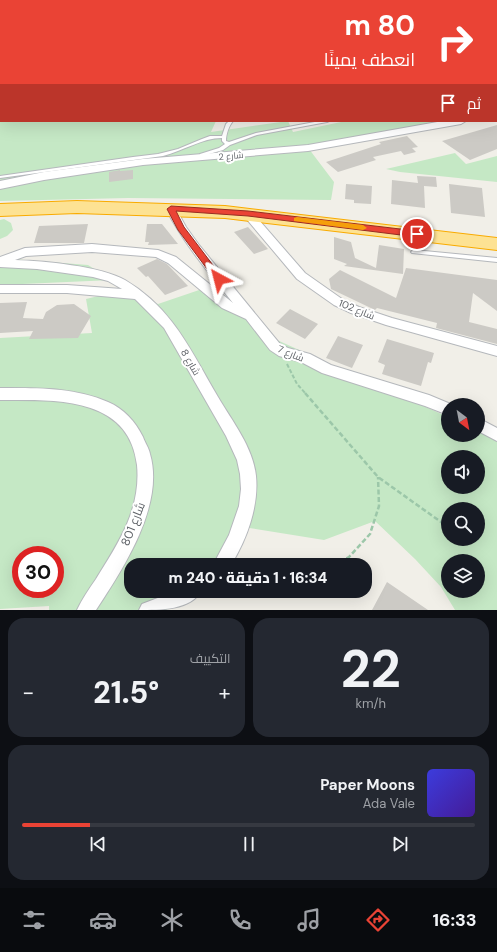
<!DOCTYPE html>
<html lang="ar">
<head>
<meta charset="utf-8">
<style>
  :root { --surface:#171b24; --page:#242831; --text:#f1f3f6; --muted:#9ea1a6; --line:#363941; --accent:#ea4335 }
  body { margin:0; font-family:"DM Sans",Cairo,sans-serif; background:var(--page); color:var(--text); direction:rtl; height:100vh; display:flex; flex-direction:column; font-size:15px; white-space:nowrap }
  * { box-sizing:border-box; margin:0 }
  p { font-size:13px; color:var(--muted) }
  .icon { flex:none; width:22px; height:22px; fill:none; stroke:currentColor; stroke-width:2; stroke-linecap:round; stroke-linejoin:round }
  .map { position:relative; height:610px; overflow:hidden; direction:ltr }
  .drawer { display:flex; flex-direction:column; gap:8px; padding:8px; background:#0d0f14; flex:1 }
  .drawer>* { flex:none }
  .top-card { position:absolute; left:0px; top:0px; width:497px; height:122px; box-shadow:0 4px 16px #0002; direction:rtl; background:#ea4335; color:#fff; overflow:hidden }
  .needle { width:26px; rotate:148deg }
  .fabs { position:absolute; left:441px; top:398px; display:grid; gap:8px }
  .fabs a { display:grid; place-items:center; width:44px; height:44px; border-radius:50%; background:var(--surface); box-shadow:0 4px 16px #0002; font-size:20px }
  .speed { position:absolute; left:12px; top:546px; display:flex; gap:8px; font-size:20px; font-weight:700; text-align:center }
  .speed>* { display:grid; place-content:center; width:52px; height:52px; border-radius:50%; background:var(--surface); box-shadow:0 4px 16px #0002; line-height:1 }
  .speed .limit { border:6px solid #d22; background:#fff; color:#111 }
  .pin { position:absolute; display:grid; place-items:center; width:34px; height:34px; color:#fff; margin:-17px; border:2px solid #fff; border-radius:50%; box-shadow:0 1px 4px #0007 }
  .me { position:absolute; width:44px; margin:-22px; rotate:322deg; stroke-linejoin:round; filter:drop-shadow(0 0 3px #0008) }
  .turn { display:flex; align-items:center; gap:14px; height:84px; padding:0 16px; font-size:18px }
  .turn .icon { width:52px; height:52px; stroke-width:2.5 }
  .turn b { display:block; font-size:28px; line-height:34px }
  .then { display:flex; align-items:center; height:38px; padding:0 16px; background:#0003; gap:8px; font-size:15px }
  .big { font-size:30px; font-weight:800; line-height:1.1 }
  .drawer .card { flex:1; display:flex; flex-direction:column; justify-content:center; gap:6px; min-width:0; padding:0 14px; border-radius:16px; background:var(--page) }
  .drawer .dial { align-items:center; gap:0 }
  .dial b { font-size:52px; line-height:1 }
  .song { display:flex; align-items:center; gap:12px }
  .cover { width:48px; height:48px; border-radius:6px; background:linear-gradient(135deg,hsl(240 70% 55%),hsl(260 70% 35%)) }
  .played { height:4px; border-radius:2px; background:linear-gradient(90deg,var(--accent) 15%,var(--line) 15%) }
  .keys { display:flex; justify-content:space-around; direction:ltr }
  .heat { display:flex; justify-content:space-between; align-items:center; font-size:22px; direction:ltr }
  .drawer .tiles { flex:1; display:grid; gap:8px; grid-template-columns:1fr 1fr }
  .card:last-child { grid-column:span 2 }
  .trip { position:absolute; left:124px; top:558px; width:248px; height:40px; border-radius:16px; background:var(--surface); box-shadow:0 4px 16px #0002; font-weight:800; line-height:40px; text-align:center; direction:rtl }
  .tab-bar { display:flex; height:64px; justify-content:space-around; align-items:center; background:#090b0e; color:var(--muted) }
  .tab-bar .icon { width:28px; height:28px }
  .tab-bar .selected { color:var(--accent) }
  .tab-bar b { font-size:18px; color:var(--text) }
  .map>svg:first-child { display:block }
  .green { fill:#c5e8c5; fill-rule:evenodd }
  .building { fill:#cccac5 }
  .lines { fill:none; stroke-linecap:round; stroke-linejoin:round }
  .service-casing { stroke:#b5b8bc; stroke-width:2 }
  .minor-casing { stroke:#b5b8bc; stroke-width:2 }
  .tertiary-casing { stroke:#b5b8bc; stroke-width:2 }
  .motorway-casing { stroke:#f9ab00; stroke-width:2 }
  .path-far1 { stroke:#9cc7a9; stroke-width:2; stroke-dasharray:4 2; stroke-linecap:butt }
  .path { stroke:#9cc7a9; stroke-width:2.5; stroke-dasharray:5 2.5; stroke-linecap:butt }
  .service { fill:#fff; fill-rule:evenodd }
  .minor { fill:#fff; fill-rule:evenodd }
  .tertiary { fill:#fff; fill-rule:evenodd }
  .motorway { fill:#fde293; fill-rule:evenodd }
  .route { fill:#ea4335; stroke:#982c22 }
  .slow { fill:#f59e0b }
  .labels { text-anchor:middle; stroke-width:4; stroke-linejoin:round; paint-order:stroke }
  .far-street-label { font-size:9px; fill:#5f6368; stroke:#fff }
  .street-label { font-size:10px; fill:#5f6368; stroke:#fff }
  .near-street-label { font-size:12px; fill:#5f6368; stroke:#fff }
</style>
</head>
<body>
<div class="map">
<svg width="497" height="610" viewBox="0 0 497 610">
  <rect width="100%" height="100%" fill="#f1efe8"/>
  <path class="green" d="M0 107 1 121H216L211 132 288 121 293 132 346 121H443L309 149 334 182 331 200 128 198 0 201Z
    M455 153 466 164 497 156V182L400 172 386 169Z
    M4 219 11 223 13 230 7 236 0 239V220Z
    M0 258 88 265 112 280 0 285Z
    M208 287 277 340 448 417V435H478V430L497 439V610H455L441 587 415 559 375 521 324 540 243 527 222 565H131V591H196L166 610H49V606L0 609V338L92 333 86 299 123 290 158 304ZM448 457H478V487H448ZM448 509H478V539H448ZM21 555H55V589H21ZM448 561H478V591H448Z"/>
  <path class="building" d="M497 125V149L470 160 442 141Z
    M407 136 418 147 412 148 416 152 404 155 401 151 373 157 376 160 338 172 326 162 381 144 379 142Z
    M120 170V171L133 170V179L109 182V172Z
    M417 176 436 177 437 187 424 186 425 208 391 204 392 180 418 183Z
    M346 184 372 186 371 204 354 203V200L345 199Z
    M449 184 482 188 485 217 451 213Z
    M88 224 84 243H34L39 226Z
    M147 224H162L178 244 148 245 149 242H145Z
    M248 227 268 249 254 254 234 232Z
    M334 237 351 242 355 258 376 268 379 245 404 249 403 274 344 266 347 264 334 259Z
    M157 259 167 264 188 286 165 295 148 276 146 277 137 268Z
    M406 268 497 280V311L473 293 469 322 497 329V344L436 328 437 323 377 308 375 310 331 289 329 279 340 270 396 298Z
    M27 302 23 318 43 319 46 312 57 305 74 304 91 316 78 338 29 339 33 331 0 333V303Z
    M290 309 318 324 305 339 276 323Z
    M338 336 363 345 352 368 326 358Z
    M387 339 434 353 431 363 428 362 421 386 382 374 385 365 378 362Z
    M387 582 428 610H372Z"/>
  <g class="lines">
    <g class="service-casing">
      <path id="service" d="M100 0H104L103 1H99Z
        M282 0H294C291 2 285 2 282 0Z
        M364 0H368L370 1H366Z
        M0 39H1V41H0Z
        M0 108H1V110H0Z
        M229 121H233C229 126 226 134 226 141L229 142 256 133 320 121H329L327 122 257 135 230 145 223 150 202 156H200V154L219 148 225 144 222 141V138C202 138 183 151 163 156L0 178V176L133 157 158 154 178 149 202 139 210 136H222L226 124Z
        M414 250 497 258V262L412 253 411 252 412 251Z"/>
    </g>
    <g class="minor-casing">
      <path id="minor" d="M471 0H479L480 1H472Z
        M496 3H497V7H496Z
        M171 206 175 207 186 227 199 245 280 344 288 348 310 354 331 365 429 395 453 405H448V415L425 406 322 373 301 362 279 356 270 350 246 319 222 308 168 263 156 257 92 252 26 256 15 260C44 261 100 266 125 280 142 290 160 306 172 322 190 345 203 372 218 397 232 421 253 447 256 476 259 506 247 539 231 565H213L229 535 239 506 241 489 240 474 237 460 226 436 164 328 135 299 67 293H0V285H67L122 289 108 281 93 277 37 269 0 267V257L25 248 92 244 158 250 176 257 233 303C209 273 184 244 166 209Z
        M248 211 252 212 305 273 342 299 359 307 392 318 497 346V356L386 325 351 313 334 305 297 279 244 216 243 214 244 212Z
        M0 388C36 388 74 387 108 402 124 409 135 421 143 437 145 443 149 448 150 454 165 505 123 569 96 610H77C82 599 89 589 96 579 107 561 119 543 127 524 135 505 139 485 137 465 129 395 52 400 0 400Z
        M478 418 497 428V441L478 431Z
        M176 591H201C191 610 160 610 139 610L142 604Z"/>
    </g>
    <g class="tertiary-casing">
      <path id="tertiary" d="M443 121H466L461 124 308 151 143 165 44 180 0 189V181L44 172 143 159 308 145Z"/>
    </g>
    <g class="motorway-casing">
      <path id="motorway" d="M77 201 225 206 497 238V250L225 218 77 213 0 216V204Z"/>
    </g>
    <path class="path-far1" d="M287 364 297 384 306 394"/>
    <path class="path" d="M305 393 378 477 448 527
      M333 565 349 557 370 534 379 506 378 477"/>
    <use href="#service" class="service"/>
    <use href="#minor" class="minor"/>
    <use href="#tertiary" class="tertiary"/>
    <use href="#motorway" class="motorway"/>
  </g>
  <path class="route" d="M171 206 248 211 417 231 421 234 417 237 248 216 176 211 184 227 222 277 224 279 219 282 216 281 178 230 167 209Z"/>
  <path class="slow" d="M297 217 363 225 367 228 363 230 294 221V218Z"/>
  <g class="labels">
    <g class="far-street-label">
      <text transform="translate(231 156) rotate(-5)" y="3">شارع 2</text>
    </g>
    <g class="street-label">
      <text transform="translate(357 309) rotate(22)" y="4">شارع 102</text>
      <text transform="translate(291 353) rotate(22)" y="4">شارع 7</text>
      <text transform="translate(191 362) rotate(60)" y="4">شارع 8</text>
    </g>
    <g class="near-street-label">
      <text transform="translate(133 524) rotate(-68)" y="4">شارع 801</text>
    </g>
  </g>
</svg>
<div class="fabs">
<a><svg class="needle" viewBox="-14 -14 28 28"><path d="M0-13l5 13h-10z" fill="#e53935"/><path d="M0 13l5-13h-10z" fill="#9ea1a6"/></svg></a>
<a><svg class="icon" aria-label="sound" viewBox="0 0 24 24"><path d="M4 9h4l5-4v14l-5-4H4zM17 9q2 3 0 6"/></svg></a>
<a><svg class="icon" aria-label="search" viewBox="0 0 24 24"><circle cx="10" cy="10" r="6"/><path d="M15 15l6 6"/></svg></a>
<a><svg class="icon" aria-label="layers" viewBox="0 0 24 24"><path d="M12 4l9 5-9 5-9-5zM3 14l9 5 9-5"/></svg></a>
</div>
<div class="speed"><div class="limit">30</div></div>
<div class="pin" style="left:417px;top:234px;background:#d93025"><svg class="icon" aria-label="arrive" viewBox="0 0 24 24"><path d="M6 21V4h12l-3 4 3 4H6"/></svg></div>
<svg class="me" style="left:219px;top:279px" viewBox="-20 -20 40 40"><path d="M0-17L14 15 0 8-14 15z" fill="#ea4335" stroke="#fff" stroke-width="4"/></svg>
<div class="trip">16:34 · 1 دقيقة · 240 m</div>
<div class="top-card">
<div class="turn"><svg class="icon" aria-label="right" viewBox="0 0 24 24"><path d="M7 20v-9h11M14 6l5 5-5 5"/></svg><div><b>80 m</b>انعطف يمينًا</div></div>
<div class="then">ثم<svg class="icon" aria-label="arrive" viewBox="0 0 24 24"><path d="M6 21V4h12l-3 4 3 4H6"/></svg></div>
</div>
</div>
<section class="drawer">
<div class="tiles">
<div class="card dial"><b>22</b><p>km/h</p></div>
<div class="card"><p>التكييف</p>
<div class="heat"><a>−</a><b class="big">21.5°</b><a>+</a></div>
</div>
<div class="card">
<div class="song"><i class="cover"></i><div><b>Paper Moons</b><p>Ada Vale</p></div></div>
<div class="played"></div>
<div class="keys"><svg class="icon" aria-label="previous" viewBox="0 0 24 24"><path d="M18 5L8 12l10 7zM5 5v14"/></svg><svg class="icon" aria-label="pause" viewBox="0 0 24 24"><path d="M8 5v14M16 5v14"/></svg><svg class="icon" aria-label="next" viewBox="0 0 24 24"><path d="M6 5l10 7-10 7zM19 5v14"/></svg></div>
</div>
</div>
</section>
<nav class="tab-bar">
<b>16:33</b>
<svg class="icon selected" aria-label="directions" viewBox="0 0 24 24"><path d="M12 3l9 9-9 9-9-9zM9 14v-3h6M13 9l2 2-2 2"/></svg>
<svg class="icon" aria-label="music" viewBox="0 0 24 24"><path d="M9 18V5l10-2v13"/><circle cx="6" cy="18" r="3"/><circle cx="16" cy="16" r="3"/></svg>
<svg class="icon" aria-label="phone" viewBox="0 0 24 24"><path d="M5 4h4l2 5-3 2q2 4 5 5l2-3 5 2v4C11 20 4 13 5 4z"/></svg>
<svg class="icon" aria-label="climate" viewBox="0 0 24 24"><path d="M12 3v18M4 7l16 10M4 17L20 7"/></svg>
<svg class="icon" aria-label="car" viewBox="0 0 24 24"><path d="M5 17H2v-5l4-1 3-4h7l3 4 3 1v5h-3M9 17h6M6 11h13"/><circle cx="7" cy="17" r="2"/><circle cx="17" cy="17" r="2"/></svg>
<svg class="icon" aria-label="filters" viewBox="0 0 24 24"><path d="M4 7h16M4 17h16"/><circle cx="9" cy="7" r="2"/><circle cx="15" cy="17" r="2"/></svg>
</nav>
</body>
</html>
